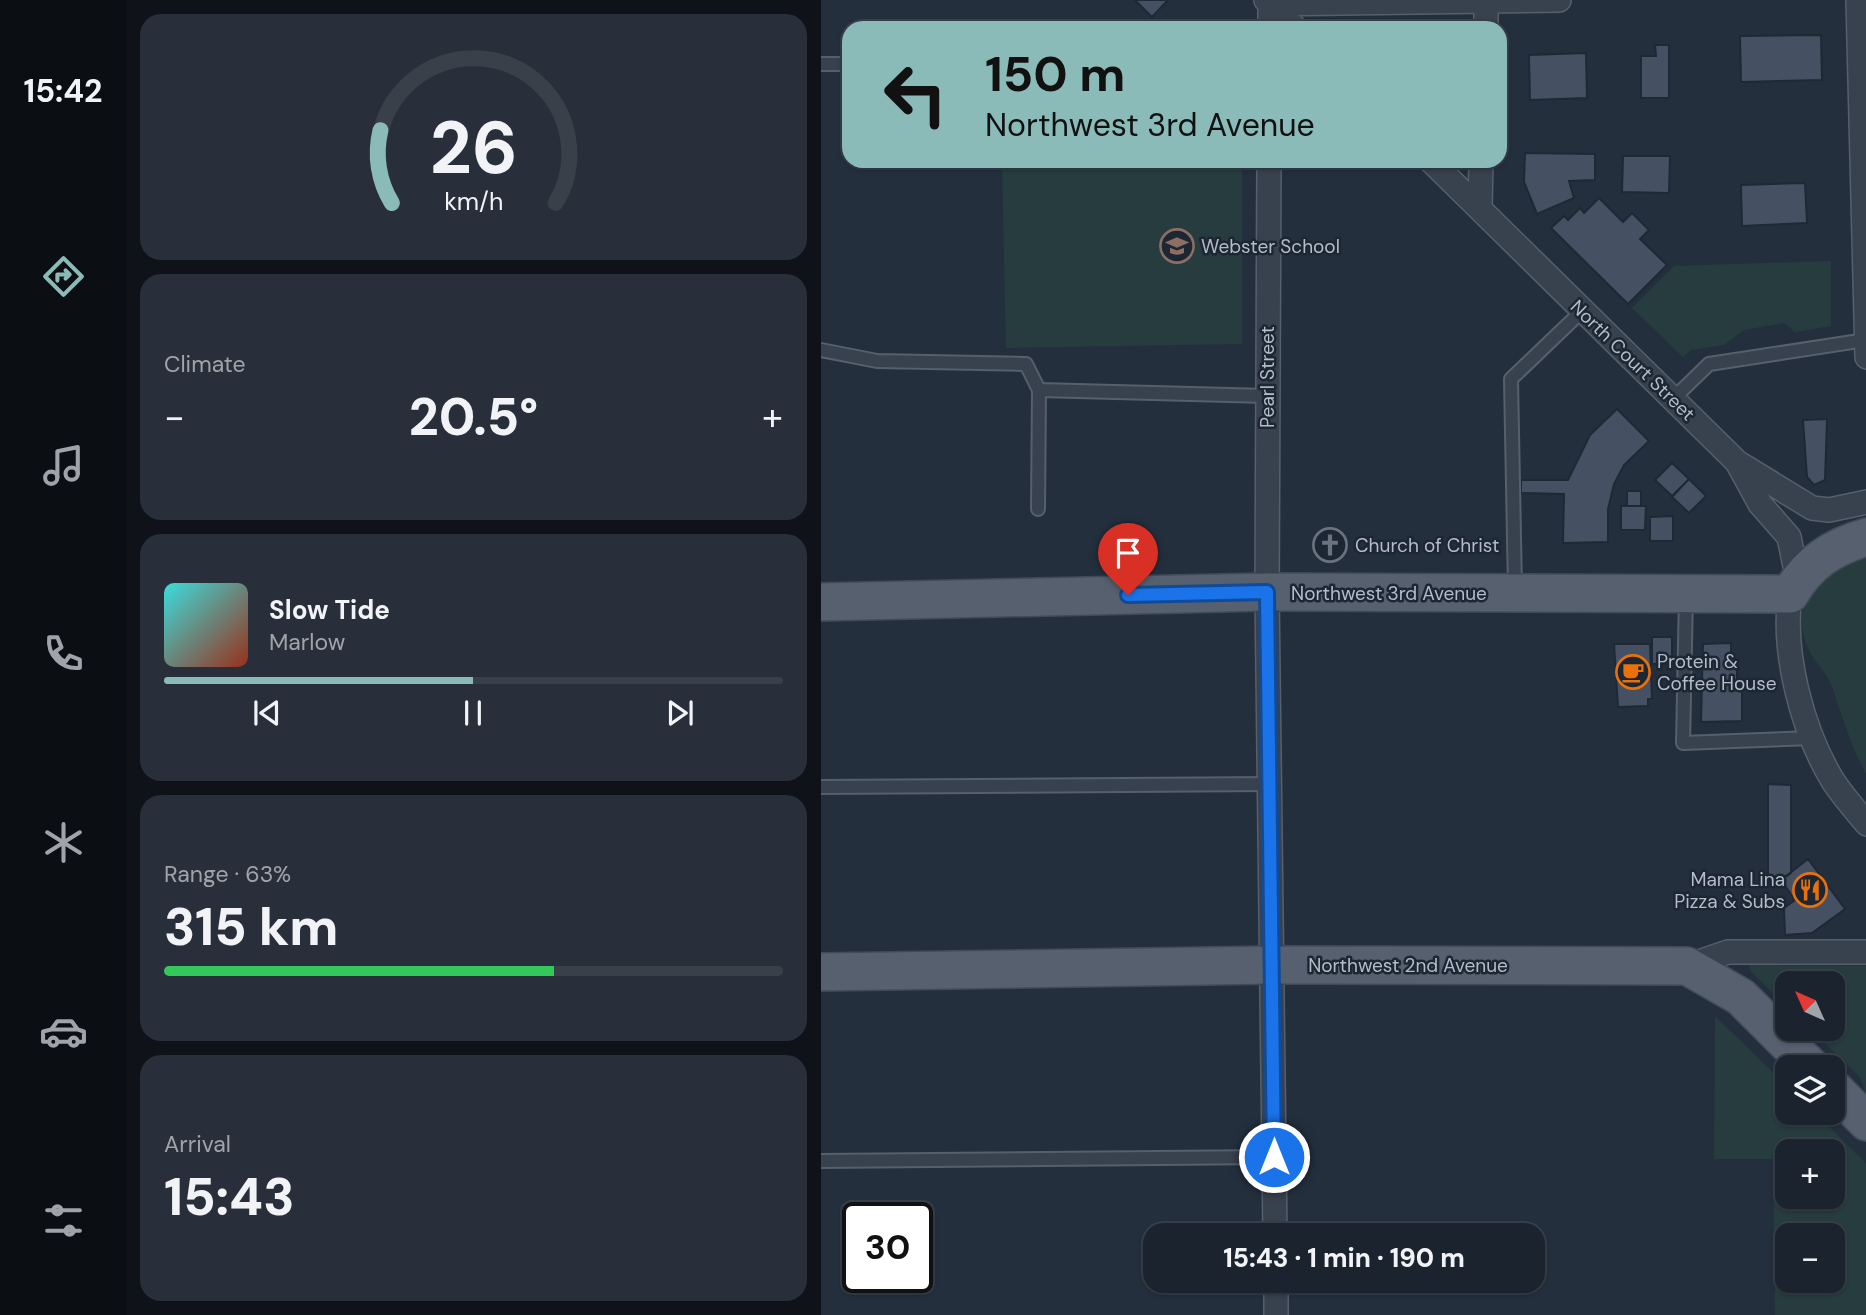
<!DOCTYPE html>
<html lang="en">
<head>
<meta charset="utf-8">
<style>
  :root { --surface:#1b232e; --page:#282f3a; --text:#f1f3f6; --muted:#a0a4aa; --line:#39404a; --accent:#8bbbb9 }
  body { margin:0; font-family:"DM Sans",sans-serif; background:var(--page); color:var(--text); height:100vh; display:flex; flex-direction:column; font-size:26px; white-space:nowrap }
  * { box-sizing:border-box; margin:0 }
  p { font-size:23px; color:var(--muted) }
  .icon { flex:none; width:38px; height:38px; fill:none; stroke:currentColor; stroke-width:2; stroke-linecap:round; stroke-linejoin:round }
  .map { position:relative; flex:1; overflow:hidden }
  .details { display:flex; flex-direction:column; gap:14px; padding:14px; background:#0f1319; width:695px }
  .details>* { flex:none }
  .hud { position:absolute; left:21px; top:21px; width:665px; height:147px; border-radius:21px; box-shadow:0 2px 5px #0004,0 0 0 2px var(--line); background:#8bbbb9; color:#111; overflow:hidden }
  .needle { width:46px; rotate:315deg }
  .fabs { position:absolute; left:954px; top:971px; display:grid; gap:14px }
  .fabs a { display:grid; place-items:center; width:70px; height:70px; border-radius:14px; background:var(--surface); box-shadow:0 2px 5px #0004,0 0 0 2px var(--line); font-size:35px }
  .speed { position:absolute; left:21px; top:1202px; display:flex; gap:14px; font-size:35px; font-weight:700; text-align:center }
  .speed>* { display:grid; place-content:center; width:91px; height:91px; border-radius:50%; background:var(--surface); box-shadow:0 2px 5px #0004,0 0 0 2px var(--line); line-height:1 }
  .speed .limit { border:4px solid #111; border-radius:10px; background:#fff; color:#111 }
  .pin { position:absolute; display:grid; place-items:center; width:60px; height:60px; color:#fff; margin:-72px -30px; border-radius:50% 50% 50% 0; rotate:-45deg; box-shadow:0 0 7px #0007 }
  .pin .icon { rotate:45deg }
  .me { position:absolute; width:77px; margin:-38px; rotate:0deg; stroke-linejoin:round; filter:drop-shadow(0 0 5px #0008) }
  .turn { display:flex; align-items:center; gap:24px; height:147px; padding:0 28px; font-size:32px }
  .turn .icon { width:91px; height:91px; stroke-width:2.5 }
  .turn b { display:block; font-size:49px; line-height:60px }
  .big { font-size:52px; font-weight:800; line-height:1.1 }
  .details .tile { flex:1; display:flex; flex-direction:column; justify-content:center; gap:10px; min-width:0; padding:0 24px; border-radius:21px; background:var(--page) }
  .details .dial { align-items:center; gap:0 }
  .dial svg { height:182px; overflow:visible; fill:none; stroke:var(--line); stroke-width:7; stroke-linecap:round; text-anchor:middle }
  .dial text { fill:var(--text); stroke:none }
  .song { display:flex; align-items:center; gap:21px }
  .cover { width:84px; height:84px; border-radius:10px; background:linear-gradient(135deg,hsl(180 70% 55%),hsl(10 70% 35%)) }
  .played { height:7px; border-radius:4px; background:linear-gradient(90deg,var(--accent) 50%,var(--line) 50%) }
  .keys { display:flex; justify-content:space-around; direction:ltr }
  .heat { display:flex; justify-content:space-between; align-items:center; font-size:38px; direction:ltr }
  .charge { height:10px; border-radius:5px; background:linear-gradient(90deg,#34c759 63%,var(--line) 0) }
  .trip { position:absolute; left:322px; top:1223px; width:402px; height:70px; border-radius:21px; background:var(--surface); box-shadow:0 2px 5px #0004,0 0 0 2px var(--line); font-weight:800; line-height:70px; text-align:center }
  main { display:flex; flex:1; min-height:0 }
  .menu { display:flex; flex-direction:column; width:126px; justify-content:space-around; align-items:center; background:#0b0e12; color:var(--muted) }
  .menu .icon { width:49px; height:49px }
  .menu .active { color:var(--accent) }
  .menu b { font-size:32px; color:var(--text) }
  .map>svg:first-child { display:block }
  .green { fill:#263c3f; fill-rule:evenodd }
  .building { fill:#455162; stroke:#1f2835; stroke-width:2 }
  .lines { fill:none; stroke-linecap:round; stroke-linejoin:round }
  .service-casing { stroke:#565f6c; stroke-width:16 }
  .minor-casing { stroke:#565f6c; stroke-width:26 }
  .primary-casing { stroke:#414a57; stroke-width:40 }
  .service { stroke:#38414e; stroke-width:12 }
  .minor { stroke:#38414e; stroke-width:23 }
  .primary { stroke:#56606e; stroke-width:37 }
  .route-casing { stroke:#114b97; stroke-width:18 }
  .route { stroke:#1a73e8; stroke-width:12 }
  .labels { text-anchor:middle; stroke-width:5; stroke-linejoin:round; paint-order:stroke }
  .poi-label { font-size:19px; fill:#b4bcc9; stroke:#1d2633; text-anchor:start }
  .street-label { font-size:19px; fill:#b4bcc9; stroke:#1d2633 }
</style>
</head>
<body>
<main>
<nav class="menu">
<b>15:42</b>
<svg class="icon active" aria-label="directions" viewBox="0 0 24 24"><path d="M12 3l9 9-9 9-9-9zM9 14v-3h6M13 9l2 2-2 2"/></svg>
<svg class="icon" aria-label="music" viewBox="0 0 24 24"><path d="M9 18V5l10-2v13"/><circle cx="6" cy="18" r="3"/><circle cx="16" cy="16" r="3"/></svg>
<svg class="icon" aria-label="phone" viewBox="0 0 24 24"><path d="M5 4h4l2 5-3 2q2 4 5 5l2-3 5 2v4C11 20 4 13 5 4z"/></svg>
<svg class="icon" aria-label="climate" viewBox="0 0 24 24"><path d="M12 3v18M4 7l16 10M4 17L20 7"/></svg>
<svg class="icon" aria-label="car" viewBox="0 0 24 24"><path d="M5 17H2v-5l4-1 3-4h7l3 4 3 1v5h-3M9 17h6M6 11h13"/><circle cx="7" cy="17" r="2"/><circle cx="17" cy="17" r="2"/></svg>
<svg class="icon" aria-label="filters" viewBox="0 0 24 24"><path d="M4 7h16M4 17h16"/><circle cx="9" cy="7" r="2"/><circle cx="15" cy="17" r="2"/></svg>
</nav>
<section class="details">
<div class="tile dial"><svg viewBox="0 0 100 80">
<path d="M14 69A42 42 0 1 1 86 69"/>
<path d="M14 69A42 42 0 0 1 9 37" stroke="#8bbbb9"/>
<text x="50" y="56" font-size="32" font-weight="700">26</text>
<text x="50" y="72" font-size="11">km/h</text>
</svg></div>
<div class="tile"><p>Climate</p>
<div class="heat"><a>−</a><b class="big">20.5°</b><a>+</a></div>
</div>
<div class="tile">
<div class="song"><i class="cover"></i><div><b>Slow Tide</b><p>Marlow</p></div></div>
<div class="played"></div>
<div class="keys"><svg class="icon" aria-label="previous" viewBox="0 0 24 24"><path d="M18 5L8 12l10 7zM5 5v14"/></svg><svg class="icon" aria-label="pause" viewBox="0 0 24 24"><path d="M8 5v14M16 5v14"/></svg><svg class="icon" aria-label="next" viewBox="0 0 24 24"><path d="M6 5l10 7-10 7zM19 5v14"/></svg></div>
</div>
<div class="tile"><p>Range · 63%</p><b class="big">315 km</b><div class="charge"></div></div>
<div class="tile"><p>Arrival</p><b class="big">15:43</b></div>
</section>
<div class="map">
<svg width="1046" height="1315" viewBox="0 0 1046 1315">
  <rect width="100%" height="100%" fill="#242f3e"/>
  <path class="green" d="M421 161V344L185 348 181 165Z
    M1010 261V326L974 332 963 323 923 330 903 345 870 350 862 357 811 308 853 266Z
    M1045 550V774C1029 745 1021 715 1010 684 1004 670 992 661 987 648 964 594 1008 575 1045 550Z
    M929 965 1045 966V1094L1038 1076 989 1029H1012V984H966V1006L929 971Z
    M894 1016 966 1086V1113H994L1045 1163V1315H954L952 1159H893ZM966 1152H1012V1197H966ZM966 1236H1012V1281H966Z"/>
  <path class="building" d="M314 0H347L331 17Z
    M1000 35 1001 80 920 82 919 36Z
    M834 45H848V98H820V56H835Z
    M765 53 766 98 709 100 708 55Z
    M704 153 774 154V180L748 181 753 198 716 214 703 182Z
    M802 156H849L848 193 801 192Z
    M984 183 986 223 921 226 920 185Z
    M778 198 802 222 811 213 828 230 819 239 846 265 807 304 730 228 743 216 747 220 759 208 763 213Z
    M796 409 828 441 803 465 793 484 787 509V542L742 543 743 494 700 493V480H747L769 435Z
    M1006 419 1004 480 993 485 986 477 982 420Z
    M851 463 868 479 851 496 834 480Z
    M868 479 885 496 868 513 851 497Z
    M806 491H820V506H806Z
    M800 506H825L824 530H800Z
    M852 516V541H829V517Z
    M831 637H851V663L831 664Z
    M910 643V662L916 661V685H921V721L880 722 882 644Z
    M793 644H829L831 699H827V706L797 707Z
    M947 784 970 785V873L960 880H947Z
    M987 859 1024 909 991 933 964 935 963 908 974 900 960 880Z"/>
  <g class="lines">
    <g class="service-casing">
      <path id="service" d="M0 64H28
        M0 350 56 361 205 364 218 390 446 396
        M852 399 888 364 1045 340
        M217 509 218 390
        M694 590 690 379 761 311
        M865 595 862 743 992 738
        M0 787 450 784
        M0 1161 453 1157"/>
    </g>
    <g class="minor-casing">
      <path id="minor" d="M445 0 474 28
        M1037 0 1046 357
        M449 28V4L738 0
        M665 28V0
        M448 161 446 592 454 1236
        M610 161 916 462 939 504 968 537 977 581
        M659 208 660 161
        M916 462 991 508 1008 510 1046 502
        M969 594C961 653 981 730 1012 781 1022 796 1034 810 1046 824
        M866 966 907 952H1046
        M455 1281V1315"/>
    </g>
    <g class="primary-casing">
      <path id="primary" d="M0 602 446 592 969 594C987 563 1011 547 1046 537
        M0 972 452 965 866 966 920 997 991 1068
        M1012 1088 1046 1122"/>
    </g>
    <use href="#service" class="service"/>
    <use href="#minor" class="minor"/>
    <use href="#primary" class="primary"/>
  </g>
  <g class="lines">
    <g class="route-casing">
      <path id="route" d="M307 595 446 592 453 1157"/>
    </g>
    <use href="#route" class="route"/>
  </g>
  <defs>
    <g id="school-ring" transform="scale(1.75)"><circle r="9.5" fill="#1d2633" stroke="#8d6e63" stroke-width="1.5"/><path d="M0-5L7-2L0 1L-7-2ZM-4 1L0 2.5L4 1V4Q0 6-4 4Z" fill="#8d6e63"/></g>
    <g id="church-ring" transform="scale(1.75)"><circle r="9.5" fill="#1d2633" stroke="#6b7280" stroke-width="1.5"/><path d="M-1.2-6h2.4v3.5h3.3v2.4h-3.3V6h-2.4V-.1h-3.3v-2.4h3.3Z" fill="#6b7280"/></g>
    <g id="cafe-ring" transform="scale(1.75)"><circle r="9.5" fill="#1d2633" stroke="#e8710a" stroke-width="1.5"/><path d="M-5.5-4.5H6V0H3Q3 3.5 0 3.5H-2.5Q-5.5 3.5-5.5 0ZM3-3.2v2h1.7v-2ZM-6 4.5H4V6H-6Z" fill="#e8710a"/></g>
    <g id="restaurant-ring" transform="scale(1.75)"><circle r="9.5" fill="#1d2633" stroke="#e8710a" stroke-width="1.5"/><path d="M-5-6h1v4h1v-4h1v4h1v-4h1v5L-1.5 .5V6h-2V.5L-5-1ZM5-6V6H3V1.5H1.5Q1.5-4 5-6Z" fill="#e8710a"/></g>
  </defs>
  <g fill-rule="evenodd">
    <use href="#school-ring" x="356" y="246"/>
    <use href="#church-ring" x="509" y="545"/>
    <use href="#cafe-ring" x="812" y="672"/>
    <use href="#restaurant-ring" x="989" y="890"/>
  </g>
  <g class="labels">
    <g class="poi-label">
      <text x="380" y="253">Webster School</text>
      <text x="534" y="552">Church of Christ</text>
      <text x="836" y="668">Protein &amp;<tspan x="836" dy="22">Coffee House</tspan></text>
      <text x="964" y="886" text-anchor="end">Mama Lina<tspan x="964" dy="22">Pizza &amp; Subs</tspan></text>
    </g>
    <g class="street-label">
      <text transform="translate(812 360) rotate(44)" y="7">North Court Street</text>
      <text transform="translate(446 377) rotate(-90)" y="7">Pearl Street</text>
      <text x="568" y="600">Northwest 3rd Avenue</text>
      <text x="587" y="972">Northwest 2nd Avenue</text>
    </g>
  </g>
</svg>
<div class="fabs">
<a><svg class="needle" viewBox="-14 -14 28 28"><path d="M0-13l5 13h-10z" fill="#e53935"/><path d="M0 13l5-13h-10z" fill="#a0a4aa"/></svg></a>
<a><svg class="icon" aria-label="layers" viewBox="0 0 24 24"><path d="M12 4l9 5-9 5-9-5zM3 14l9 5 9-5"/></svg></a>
<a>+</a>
<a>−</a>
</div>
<div class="speed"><div class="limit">30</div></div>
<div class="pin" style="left:307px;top:595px;background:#d93025"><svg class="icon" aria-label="arrive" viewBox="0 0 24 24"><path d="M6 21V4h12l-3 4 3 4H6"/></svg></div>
<svg class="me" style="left:453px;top:1157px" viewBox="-20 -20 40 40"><circle r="17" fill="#1a73e8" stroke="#fff" stroke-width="3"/><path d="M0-11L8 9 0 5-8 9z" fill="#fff"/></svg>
<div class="trip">15:43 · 1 min · 190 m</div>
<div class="hud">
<div class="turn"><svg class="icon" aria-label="left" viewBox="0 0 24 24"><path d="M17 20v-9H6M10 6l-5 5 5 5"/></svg><div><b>150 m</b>Northwest 3rd Avenue</div></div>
</div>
</div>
</main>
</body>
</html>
